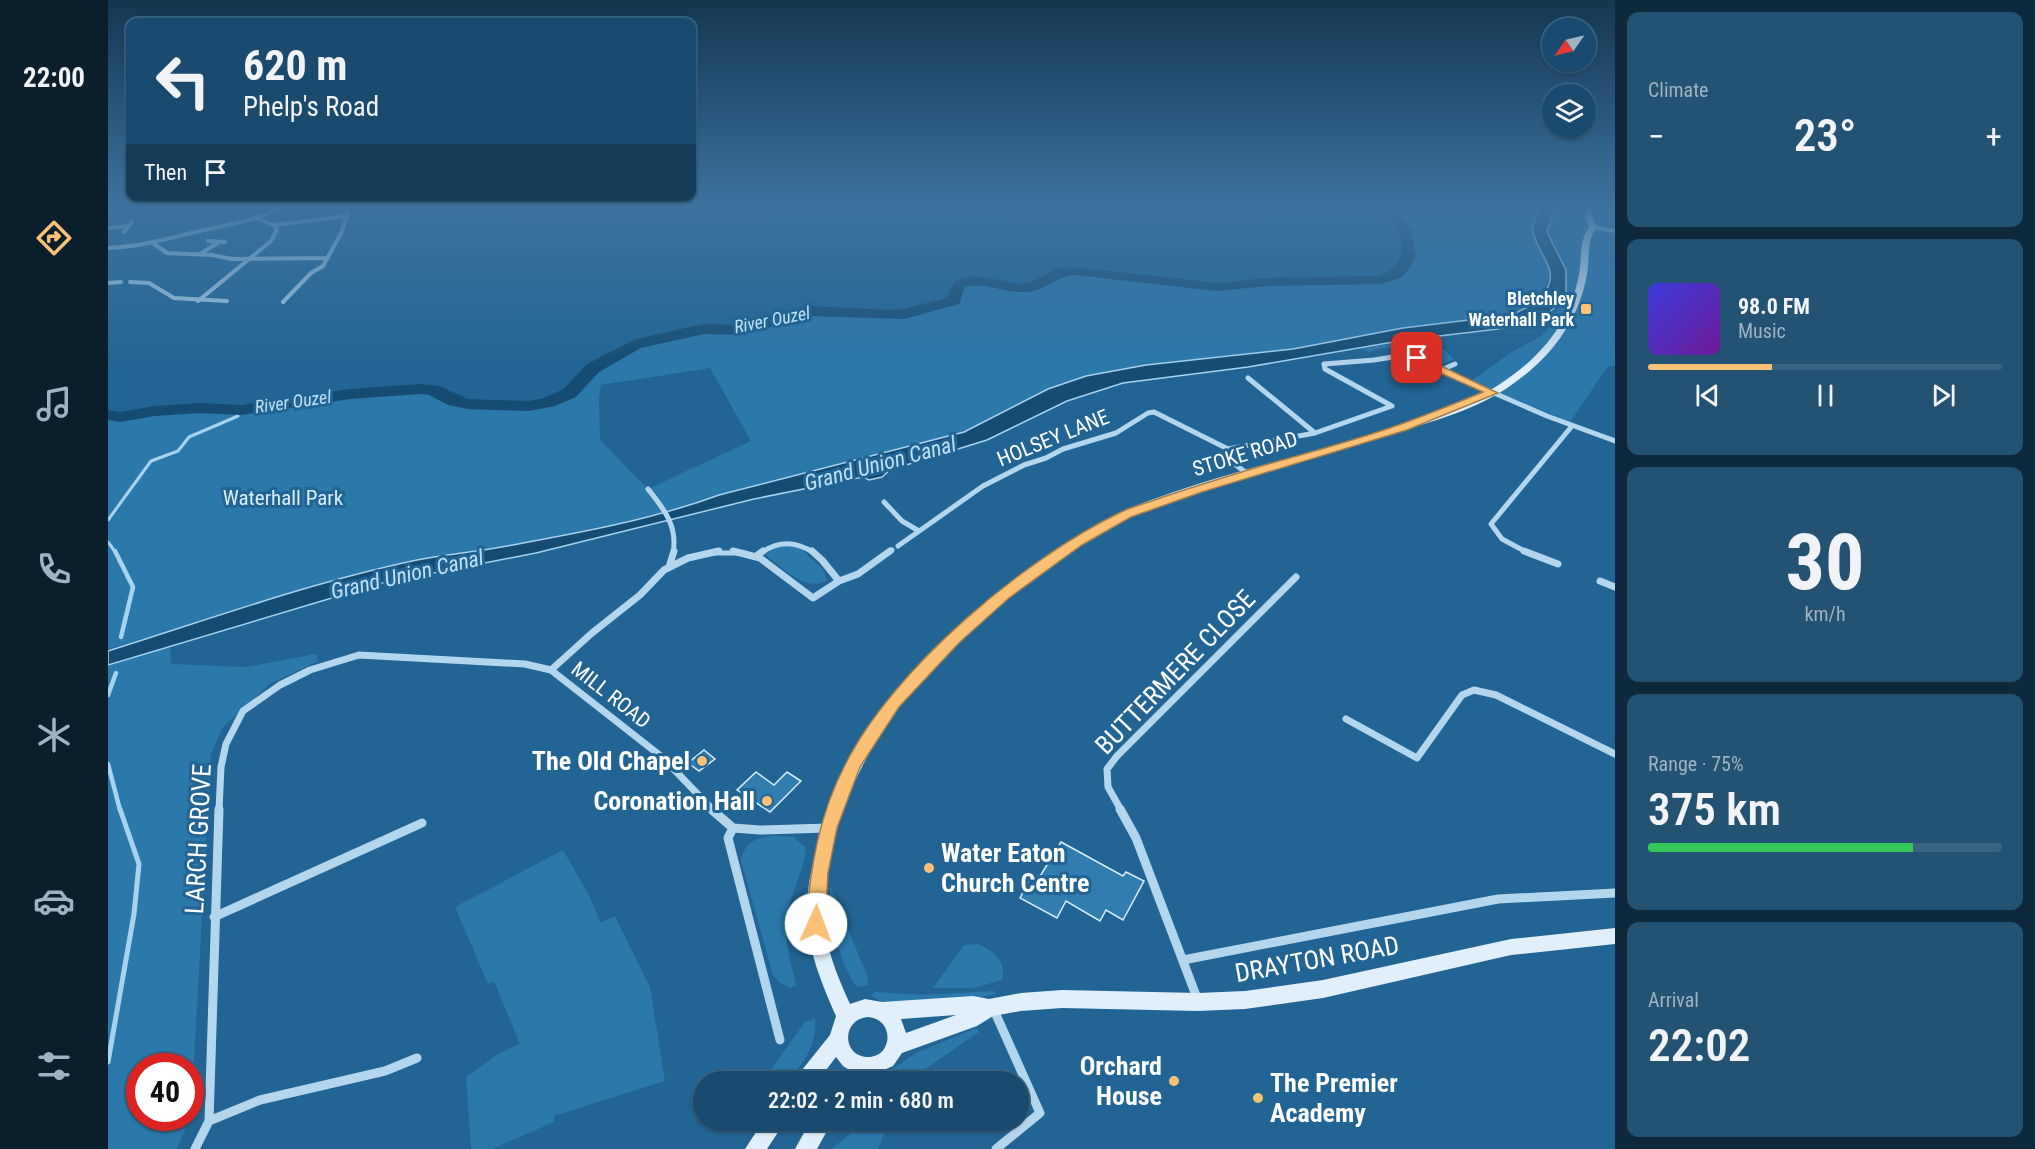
<!DOCTYPE html>
<html lang="en">
<head>
<meta charset="utf-8">
<style>
  :root { --surface:#1a4b6e; --page:#235273; --text:#f1f3f6; --muted:#9fb3c2; --line:#386381; --accent:#f9c076 }
  body { margin:0; font-family:"Roboto Condensed",sans-serif; background:var(--page); color:var(--text); height:100vh; display:flex; flex-direction:column; font-size:22px; white-space:nowrap }
  * { box-sizing:border-box; margin:0 }
  p { font-size:20px; color:var(--muted) }
  .icon { flex:none; width:33px; height:33px; fill:none; stroke:currentColor; stroke-width:2; stroke-linecap:round; stroke-linejoin:round }
  .map { position:relative; flex:1; overflow:hidden }
  .details { display:flex; flex-direction:column; gap:12px; padding:12px; background:#0e293c; width:420px }
  .details>* { flex:none }
  .hud { position:absolute; left:18px; top:18px; width:570px; height:183px; border-radius:12px; box-shadow:0 2px 4px #0004,0 0 0 2px var(--line); background:#1a4b6e; color:var(--text); overflow:hidden }
  .needle { width:39px; rotate:236deg }
  .fabs { position:absolute; left:1434px; top:18px; display:grid; gap:12px }
  .fabs a { display:grid; place-items:center; width:54px; height:54px; border-radius:50%; background:var(--surface); box-shadow:0 2px 4px #0004,0 0 0 2px var(--line); font-size:30px }
  .speed { position:absolute; left:18px; top:1053px; display:flex; gap:12px; font-size:30px; font-weight:700; text-align:center }
  .speed>* { display:grid; place-content:center; width:78px; height:78px; border-radius:50%; background:var(--surface); box-shadow:0 2px 4px #0004,0 0 0 2px var(--line); line-height:1 }
  .speed .limit { border:9px solid #d22; background:#fff; color:#111 }
  .pin { position:absolute; display:grid; place-items:center; width:51px; height:51px; color:#fff; margin:-26px; border-radius:12px; box-shadow:0 3px 9px #0006 }
  .me { position:absolute; width:66px; margin:-33px; rotate:2deg; stroke-linejoin:round; filter:drop-shadow(0 0 4px #0008) }
  .turn { display:flex; align-items:center; gap:21px; height:126px; padding:0 18px; font-size:27px }
  .turn .icon { width:78px; height:78px; stroke-width:2.5 }
  .turn b { display:block; font-size:42px; line-height:51px }
  .then { display:flex; align-items:center; height:57px; padding:0 18px; background:#0003; gap:12px; font-size:22px }
  .big { font-size:45px; font-weight:600; line-height:1.1 }
  .details .tile { flex:1; display:flex; flex-direction:column; justify-content:center; gap:9px; min-width:0; padding:0 21px; border-radius:12px; background:var(--page) }
  .details .dial { align-items:center; gap:0 }
  .dial b { font-size:78px; line-height:1 }
  .song { display:flex; align-items:center; gap:18px }
  .cover { width:72px; height:72px; border-radius:9px; background:linear-gradient(135deg,hsl(240 70% 55%),hsl(280 70% 35%)) }
  .played { height:6px; border-radius:3px; background:linear-gradient(90deg,var(--accent) 35%,var(--line) 35%) }
  .keys { display:flex; justify-content:space-around; direction:ltr }
  .heat { display:flex; justify-content:space-between; align-items:center; font-size:33px; direction:ltr }
  .charge { height:9px; border-radius:4px; background:linear-gradient(90deg,#34c759 75%,var(--line) 0) }
  .trip { position:absolute; left:585px; top:1071px; width:336px; height:60px; border-radius:30px; background:var(--surface); box-shadow:0 2px 4px #0004,0 0 0 2px var(--line); font-weight:600; line-height:60px; text-align:center }
  main { display:flex; flex:1; min-height:0 }
  .menu { display:flex; flex-direction:column; width:108px; justify-content:space-around; align-items:center; background:#0a1e2c; color:var(--muted) }
  .menu .icon { width:42px; height:42px }
  .menu .selected { color:var(--accent) }
  .menu b { font-size:27px; color:var(--text) }
  .map>svg:first-child { display:block }
  .green { fill:#2b78ab; fill-rule:evenodd }
  .water { fill:#174c72; stroke:#a8d3ee; stroke-width:1.5 }
  .lines { fill:none; stroke-linecap:round; stroke-linejoin:round }
  .stream-far2 { stroke:#a8d3ee; stroke-width:3 }
  .stream-far1 { stroke:#a8d3ee; stroke-width:4.5 }
  .stream { stroke:#a8d3ee; stroke-width:5 }
  .river { fill:#174c72; fill-rule:evenodd }
  .building { fill:#317db0; stroke:#daedfa; stroke-width:1.5 }
  .street-far3 { stroke:#b4d6ed; stroke-width:4 }
  .street-far2 { stroke:#b4d6ed; stroke-width:5 }
  .street-far1 { stroke:#b4d6ed; stroke-width:7 }
  .street { stroke:#b4d6ed; stroke-width:9 }
  .secondary { fill:#e0effa; fill-rule:evenodd }
  .route { fill:#f9c076; stroke:#a27d4d; stroke-width:1.5 }
  .poi-dot { fill:#f9c076; stroke:#226493; stroke-width:2 }
  .labels { text-anchor:middle; stroke-width:6; stroke-linejoin:round; paint-order:stroke }
  .far-poi-label { font-size:18px; font-weight:bold; fill:#fff; stroke:#226493; text-anchor:end }
  .far-water-label { font-size:18px; font-style:italic; fill:#c0e0f4; stroke:#226493 }
  .street-label { font-size:21px; fill:#fff; stroke:#226493 }
  .park-label { font-size:21px; fill:#daedfa; stroke:#226493 }
  .water-label { font-size:22px; font-style:italic; fill:#c0e0f4; stroke:#226493 }
  .near-street-label { font-size:26px; fill:#fff; stroke:#226493 }
  .near-poi-label { font-size:26px; font-weight:bold; fill:#fff; stroke:#226493; text-anchor:end }
</style>
</head>
<body>
<main>
<nav class="menu">
<b>22:00</b>
<svg class="icon selected" aria-label="directions" viewBox="0 0 24 24"><path d="M12 3l9 9-9 9-9-9zM9 14v-3h6M13 9l2 2-2 2"/></svg>
<svg class="icon" aria-label="music" viewBox="0 0 24 24"><path d="M9 18V5l10-2v13"/><circle cx="6" cy="18" r="3"/><circle cx="16" cy="16" r="3"/></svg>
<svg class="icon" aria-label="phone" viewBox="0 0 24 24"><path d="M5 4h4l2 5-3 2q2 4 5 5l2-3 5 2v4C11 20 4 13 5 4z"/></svg>
<svg class="icon" aria-label="climate" viewBox="0 0 24 24"><path d="M12 3v18M4 7l16 10M4 17L20 7"/></svg>
<svg class="icon" aria-label="car" viewBox="0 0 24 24"><path d="M5 17H2v-5l4-1 3-4h7l3 4 3 1v5h-3M9 17h6M6 11h13"/><circle cx="7" cy="17" r="2"/><circle cx="17" cy="17" r="2"/></svg>
<svg class="icon" aria-label="filters" viewBox="0 0 24 24"><path d="M4 7h16M4 17h16"/><circle cx="9" cy="7" r="2"/><circle cx="15" cy="17" r="2"/></svg>
</nav>
<div class="map">
<svg width="1507" height="1149" viewBox="0 0 1507 1149">
  <rect width="100%" height="100%" fill="#226493"/>
  <path class="green" d="M1278 207H1431L1424 229 1442 273 1431 300 1416 310 1402 315 1295 328 1185 349 997 372 940 389 868 427 835 438 611 495 572 509 541 517 398 546 273 568 0 649V415L12 417 47 411 92 408 133 410 242 394 313 389 325 390 346 401 360 404 402 407 421 406 441 402 462 393 485 368 528 344 596 329 634 330 660 321 701 311 781 315 796 314 846 301C849 296 847 288 852 284 866 273 898 288 914 288 929 288 938 275 953 272 958 271 963 272 967 271L1109 287 1161 282 1273 280 1287 275 1293 270 1301 256 1296 228ZM602 368 643 441 540 489 492 440 491 399 493 385Z
    M1447 207H1507V222L1501 231 1507 232V366H1500L1462 422 1363 381 1402 353 1433 336 1444 324 1458 291 1450 251 1439 232Z
    M1321 337 1346 359 1334 364C1312 351 1285 342 1261 352L1252 349Z
    M673 545 690 546 715 569 719 581C696 592 676 568 657 555L661 550Z
    M62 646 63 664 138 667 208 654 210 661 163 683 115 727 103 754 83 1116 82 1066H32V1118H82L69 1149H0V665Z
    M670 836 685 837 698 848C696 872 683 892 679 915 675 939 683 962 688 985L682 988 671 982 665 975 633 861C636 840 652 836 670 836Z
    M455 850 481 895 493 923 507 916 542 987 557 1081 446 1116V1122L384 1149H363L358 1077 390 1054 412 1044 386 981 380 984 347 907Z
    M722 886 759 975 760 985 749 987C730 961 721 918 722 886Z
    M870 944C884 950 900 962 894 980L866 988H825L856 945Z
    M886 991 888 994 854 1001 773 1002 763 995 767 992 816 995Z
    M707 1018C710 1039 696 1070 676 1079H661L662 1071 697 1022Z
    M868 1028 871 1032 800 1081H767L808 1053Z
    M760 1121H781L770 1149H723Z"/>
  <path class="water" d="M1431 207H1447L1439 232 1458 270V291L1451 304 1434 318 1423 322 1390 329 1297 340 1140 367 1015 383 959 401 879 440 782 470 774 477 761 480 755 477 646 499 428 553 274 583 0 665V651C102 619 204 582 309 560 339 554 369 552 399 546 470 533 543 520 611 495L856 432 940 389 978 376 1038 365 1185 349 1295 328 1402 315C1420 309 1449 292 1441 268 1436 255 1427 244 1424 229Z"/>
  <g class="lines">
    <path class="stream-far2" d="M0 520 43 461 70 451 81 437 130 416 127 409
      M0 542 8 553"/>
    <path class="stream-far1" d="M7 551 25 587 13 637
      M0 695 8 673
      M0 764 12 810"/>
    <path class="stream" d="M0 1062 26 914 31 864 12 809"/>
    <path class="river" d="M1272 207H1285L1303 228 1308 256 1298 273 1292 278 1273 284 1160 286 1109 291 967 275C947 277 934 293 914 292 894 292 876 282 857 287L851 304 796 319 701 316 634 335 596 334 533 348 491 372 468 397 447 406 421 411 360 409 340 405 321 395 313 394 242 399 133 415 92 413 47 416 12 422 0 420V410L12 412 47 406 92 403 133 405 242 389 313 384 331 386 360 399 421 401 436 398 456 389 479 364 528 339 596 324 633 325 701 306 781 310 796 309 839 298 841 290 847 281 867 276 914 284 923 282 947 269 967 267 1109 283 1160 278 1271 276C1293 268 1298 251 1290 230 1286 221 1277 214 1272 207Z"/>
  </g>
  <path class="building" d="M596 750 607 759 591 771 580 763Z
    M648 772 666 785 679 772 693 781 662 812 629 790Z
    M953 842 1015 876 1018 872 1036 881 1015 920 998 910 992 921 958 901 949 918 912 898 924 875 931 878Z"/>
  <g class="lines">
    <path class="street-far3" d="M0 212 5 207
      M166 225 239 216V207
      M1485 227 1507 231
      M0 228 21 226
      M16 232 24 222
      M232 236 239 216
      M100 241 117 242
      M46 244 59 253 104 255 124 259 220 258
      M0 248C32 247 61 238 92 231 120 224 147 222 172 207
      M92 254 111 242
      M22 282 41 283 66 298 119 301
      M0 283 13 282
      M90 301 163 241 169 230 166 225 150 219
      M175 302 203 273 215 266 231 237
      M1284 357H1300"/>
    <path class="street-far2" d="M1333 370 1347 364
      M1140 378 1207 433
      M1284 406 1217 369 1216 364 1266 360 1291 356 1303 357 1439 416 1507 441
      M1140 474 1121 460 1117 452 1120 449 1207 433 1284 406
      M540 489C556 509 570 526 565 553
      M776 502 794 521 811 531
      M790 546 875 486 916 465 938 458 955 449 1008 433 1040 413 1046 412 1120 449
      M599 553H636
      M653 553C671 540 688 541 706 553
      M780 553 784 550
      M1420 553 1394 539 1383 524 1464 426"/>
    <path class="street-far1" d="M625 551 652 558 705 598 731 581 714 560 704 551
      M1416 551 1450 564
      M648 556 655 551
      M561 567 566 551
      M731 581 750 574 782 551
      M1492 581 1507 587
      M443 670 484 633 532 595 556 570 580 558 611 551
      M1238 719 1309 758 1354 695 1366 690 1388 695 1507 754
      M111 810 113 767 118 744 135 711 172 685 202 670 251 655 417 664 443 670 554 757 605 810
      M1013 810 1000 787 999 769 1009 756 1188 577"/>
    <path class="street" d="M603 809 625 828 652 830 720 828
      M1012 809 1028 838 1089 998
      M625 828 620 838 672 1040
      M106 917 314 823
      M1075 960 1390 899 1507 893
      M885 1008 932 1113 888 1149
      M101 1121 152 1100 277 1071 309 1058
      M87 1149 101 1121 111 809"/>
    <path class="secondary" d="M1478 207H1484V216L1489 227C1478 241 1482 257 1479 274 1471 321 1442 359 1402 386 1369 409 1329 420 1290 432 1205 460 1117 478 1034 511 989 530 950 560 911 589 826 657 751 736 725 845 718 874 713 905 718 935 722 959 732 982 742 1004L757 999 774 1002 865 996 881 999 913 993 954 990 1090 993 1137 991 1215 980 1403 939 1507 928V944L1403 955 1215 998 1137 1009 1090 1011 954 1008 913 1011 885 1016 869 1026 794 1053 785 1066 764 1075 759 1082H737L743 1071 735 1066 728 1057 709 1082H688L690 1075 722 1035 728 1016C714 984 700 951 699 916 698 891 704 866 710 843 738 732 818 649 906 581 944 552 983 524 1027 506 1102 477 1181 459 1258 436 1304 422 1355 409 1395 382 1434 356 1463 321 1471 274 1474 258 1471 241 1481 227L1478 216ZM848 1015 798 1033 793 1019ZM760 1017C787 1019 785 1057 760 1057 734 1057 733 1019 760 1017Z
      M656 1120H678L659 1149H637Z
      M703 1120H725L709 1149H687Z"/>
  </g>
  <linearGradient id="sky" x2="0" y2="1"><stop stop-color="#133751"/><stop offset="0.56" stop-color="#3e729e"/><stop offset="1" stop-color="#3e729e" stop-opacity="0"/></linearGradient>
  <rect width="1507" height="368" fill="url(#sky)"/>
  <path class="route" d="M1305 356H1312L1390 393 1299 430 1094 492 1023 517 974 545 901 598 851 643 791 707 752 767 729 828 720 873 717 924 714 931 708 933 701 931 698 924C702 868 711 814 738 763 786 668 917 558 1013 512 1025 506 1039 503 1052 498 1085 487 1117 477 1150 467 1198 453 1246 441 1293 424 1321 414 1348 403 1375 392L1305 361Z"/>
  <g class="poi-dot">
    <rect x="1472" y="303" width="12" height="12" rx="3"/>
    <circle cx="594" cy="761" r="6"/>
    <circle cx="659" cy="801" r="6"/>
    <circle cx="821" cy="868" r="6"/>
    <circle cx="1066" cy="1081" r="6"/>
    <circle cx="1150" cy="1098" r="6"/>
  </g>
  <g class="labels">
    <g class="far-poi-label">
      <text x="1466" y="305">Bletchley<tspan x="1466" dy="21">Waterhall Park</tspan></text>
    </g>
    <g class="far-water-label">
      <text transform="translate(664 320) rotate(-11)" y="6">River Ouzel</text>
      <text transform="translate(185 402) rotate(-8)" y="6">River Ouzel</text>
    </g>
    <g class="street-label">
      <text transform="translate(945 438) rotate(-22)" y="7">HOLSEY LANE</text>
      <text transform="translate(1137 454) rotate(-17)" y="7">STOKE ROAD</text>
      <text transform="translate(503 695) rotate(38)" y="7">MILL ROAD</text>
    </g>
    <g class="park-label">
      <text x="175" y="505">Waterhall Park</text>
    </g>
    <g class="water-label">
      <text transform="translate(772 463) rotate(-15)" y="8">Grand Union Canal</text>
      <text transform="translate(299 574) rotate(-13)" y="8">Grand Union Canal</text>
    </g>
    <g class="near-street-label">
      <text transform="translate(1067 672) rotate(-46)" y="9">BUTTERMERE CLOSE</text>
      <text transform="translate(90 839) rotate(-87)" y="9">LARCH GROVE</text>
      <text transform="translate(1209 959) rotate(-10)" y="9">DRAYTON ROAD</text>
    </g>
    <g class="near-poi-label">
      <text x="582" y="770">The Old Chapel</text>
      <text x="647" y="810">Coronation Hall</text>
      <text x="833" y="862" text-anchor="start">Water Eaton<tspan x="833" dy="30">Church Centre</tspan></text>
      <text x="1054" y="1075">Orchard<tspan x="1054" dy="30">House</tspan></text>
      <text x="1162" y="1092" text-anchor="start">The Premier<tspan x="1162" dy="30">Academy</tspan></text>
    </g>
  </g>
</svg>
<div class="fabs">
<a><svg class="needle" viewBox="-14 -14 28 28"><path d="M0-13l5 13h-10z" fill="#e53935"/><path d="M0 13l5-13h-10z" fill="#9fb3c2"/></svg></a>
<a><svg class="icon" aria-label="layers" viewBox="0 0 24 24"><path d="M12 4l9 5-9 5-9-5zM3 14l9 5 9-5"/></svg></a>
</div>
<div class="speed"><div class="limit">40</div></div>
<div class="pin" style="left:1309px;top:358px;background:#d93025"><svg class="icon" aria-label="arrive" viewBox="0 0 24 24"><path d="M6 21V4h12l-3 4 3 4H6"/></svg></div>
<svg class="me" style="left:708px;top:924px" viewBox="-20 -20 40 40"><circle r="19" fill="#fff"/><path d="M0-13L10 11 0 6-10 11z" fill="#f9c076"/></svg>
<div class="trip">22:02 · 2 min · 680 m</div>
<div class="hud">
<div class="turn"><svg class="icon" aria-label="left" viewBox="0 0 24 24"><path d="M17 20v-9H6M10 6l-5 5 5 5"/></svg><div><b>620 m</b>Phelp's Road</div></div>
<div class="then">Then<svg class="icon" aria-label="arrive" viewBox="0 0 24 24"><path d="M6 21V4h12l-3 4 3 4H6"/></svg></div>
</div>
</div>
<section class="details">
<div class="tile"><p>Climate</p>
<div class="heat"><a>−</a><b class="big">23°</b><a>+</a></div>
</div>
<div class="tile">
<div class="song"><i class="cover"></i><div><b>98.0 FM</b><p>Music</p></div></div>
<div class="played"></div>
<div class="keys"><svg class="icon" aria-label="previous" viewBox="0 0 24 24"><path d="M18 5L8 12l10 7zM5 5v14"/></svg><svg class="icon" aria-label="pause" viewBox="0 0 24 24"><path d="M8 5v14M16 5v14"/></svg><svg class="icon" aria-label="next" viewBox="0 0 24 24"><path d="M6 5l10 7-10 7zM19 5v14"/></svg></div>
</div>
<div class="tile dial"><b>30</b><p>km/h</p></div>
<div class="tile"><p>Range · 75%</p><b class="big">375 km</b><div class="charge"></div></div>
<div class="tile"><p>Arrival</p><b class="big">22:02</b></div>
</section>
</main>
</body>
</html>
